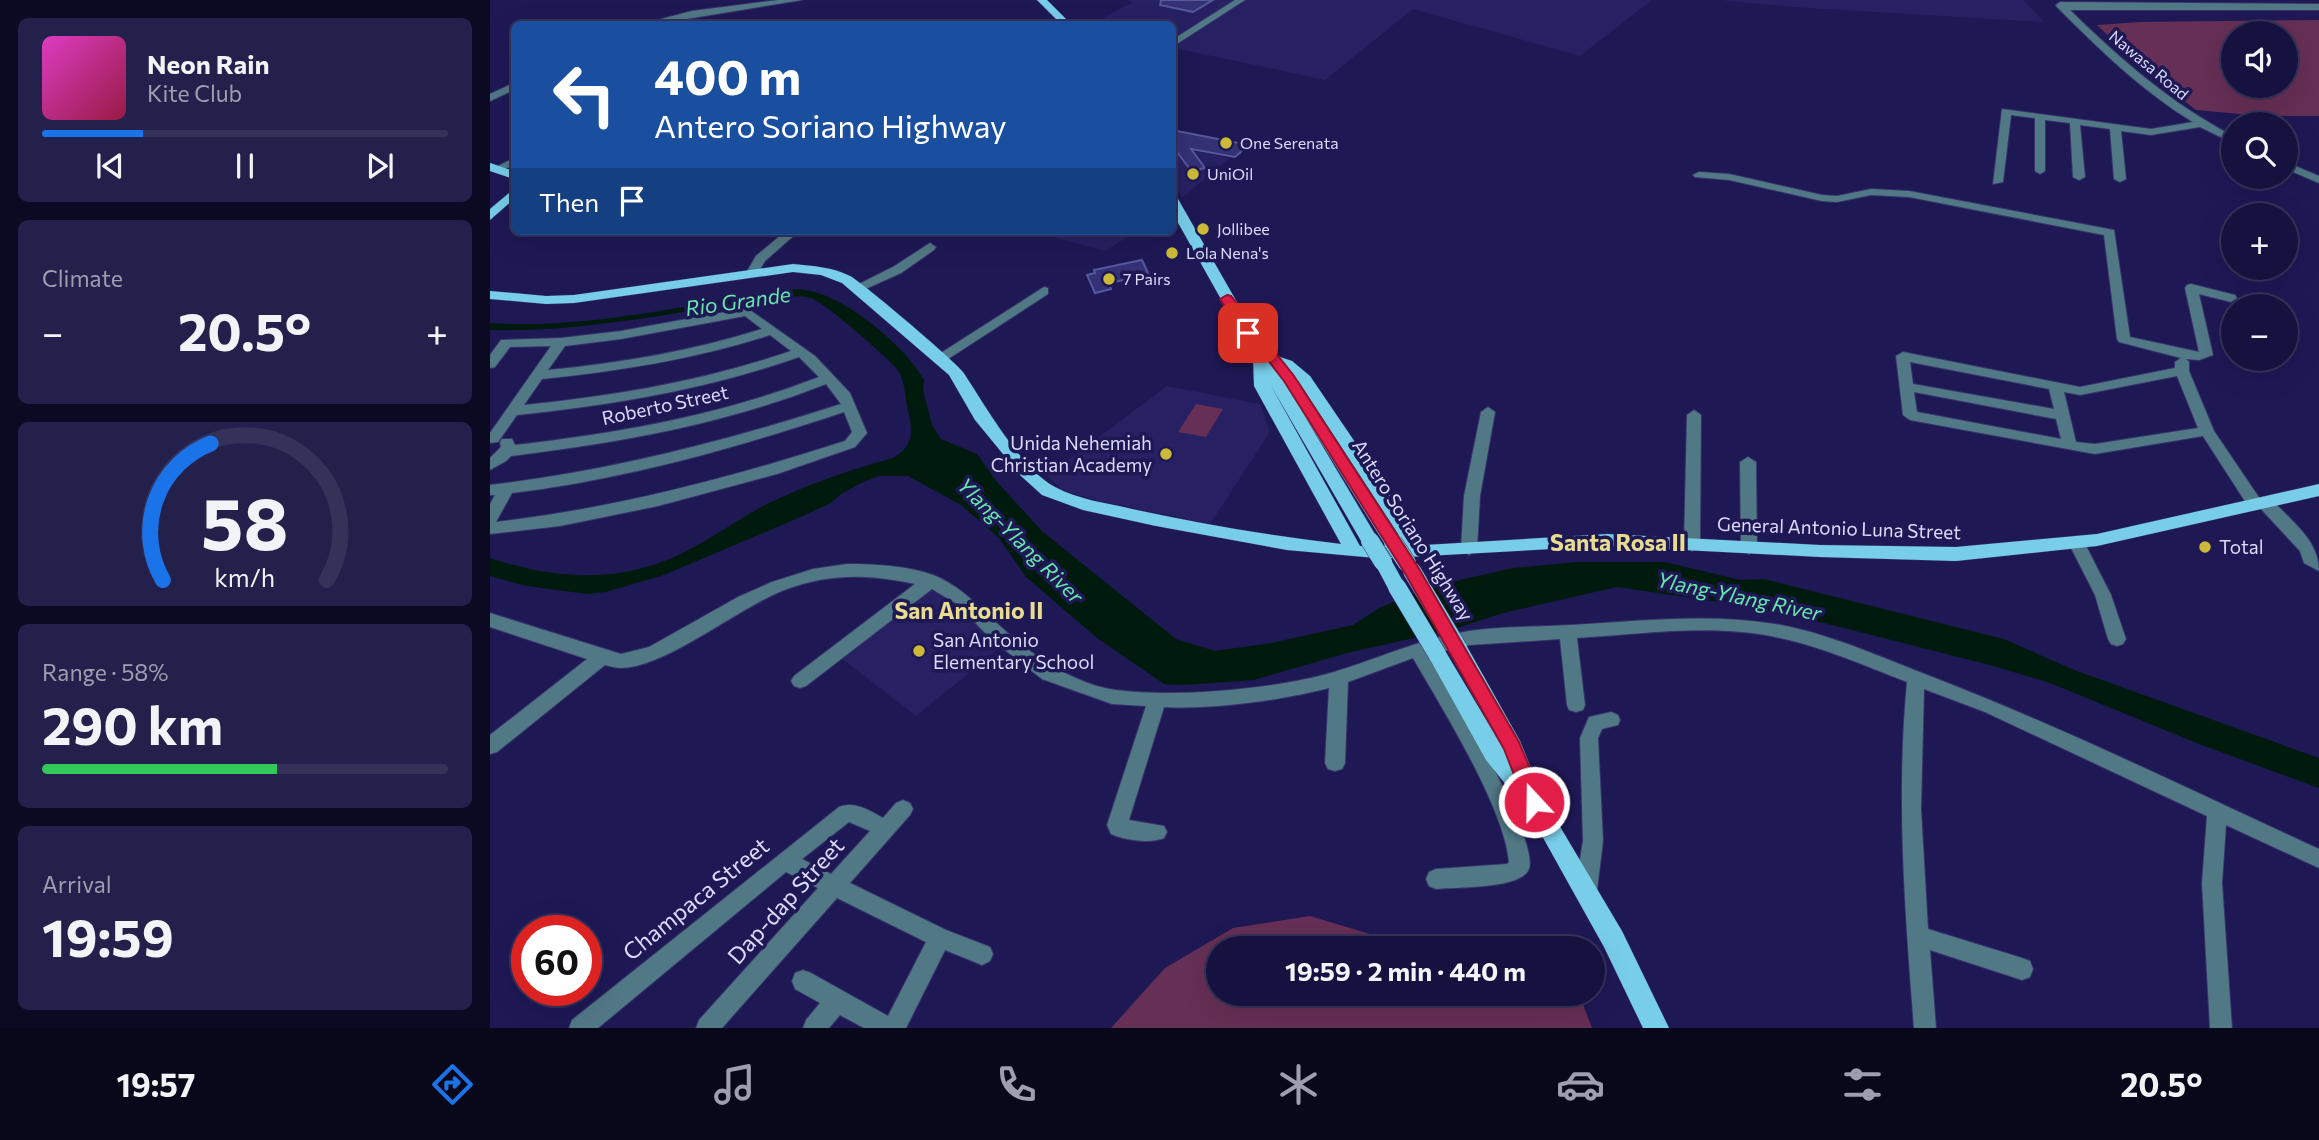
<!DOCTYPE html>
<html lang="en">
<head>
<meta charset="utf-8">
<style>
  :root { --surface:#161240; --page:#23204b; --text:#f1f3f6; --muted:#9e9eb1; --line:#353259; --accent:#1a73e8 }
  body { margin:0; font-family:Commissioner,sans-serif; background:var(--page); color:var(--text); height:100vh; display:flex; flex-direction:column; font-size:26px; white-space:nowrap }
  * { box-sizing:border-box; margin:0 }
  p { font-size:23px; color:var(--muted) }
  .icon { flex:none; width:38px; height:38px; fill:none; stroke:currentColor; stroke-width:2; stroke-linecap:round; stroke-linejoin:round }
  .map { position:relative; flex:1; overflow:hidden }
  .sheet { display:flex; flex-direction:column; gap:18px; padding:18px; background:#0c0a23; width:490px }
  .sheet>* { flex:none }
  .guide { position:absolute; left:21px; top:21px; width:665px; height:214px; border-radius:10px; box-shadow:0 7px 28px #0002,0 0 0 2px var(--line); background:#1a4fa0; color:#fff; overflow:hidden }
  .buttons { position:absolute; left:1731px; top:21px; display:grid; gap:14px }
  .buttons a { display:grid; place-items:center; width:77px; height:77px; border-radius:50%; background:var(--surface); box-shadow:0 7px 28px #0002,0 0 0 2px var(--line); font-size:35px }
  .speed { position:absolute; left:21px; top:915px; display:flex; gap:14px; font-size:35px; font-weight:700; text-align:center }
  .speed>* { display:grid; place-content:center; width:91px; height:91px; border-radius:50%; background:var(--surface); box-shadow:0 7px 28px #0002,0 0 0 2px var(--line); line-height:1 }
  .speed .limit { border:10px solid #d22; background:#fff; color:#111 }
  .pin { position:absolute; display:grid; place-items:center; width:60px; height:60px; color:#fff; margin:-30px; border-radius:14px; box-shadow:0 4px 10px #0006 }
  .me { position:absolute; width:77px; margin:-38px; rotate:339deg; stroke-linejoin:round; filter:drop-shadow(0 0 5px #0008) }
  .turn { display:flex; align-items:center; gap:24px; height:147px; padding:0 28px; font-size:32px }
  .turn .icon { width:91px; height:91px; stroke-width:2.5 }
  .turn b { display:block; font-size:49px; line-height:60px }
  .then { display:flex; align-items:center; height:66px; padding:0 28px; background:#0003; gap:14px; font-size:26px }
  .big { font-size:52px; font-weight:700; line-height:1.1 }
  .sheet .tile { flex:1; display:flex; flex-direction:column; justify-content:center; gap:10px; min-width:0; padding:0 24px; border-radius:10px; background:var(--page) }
  .sheet .dial { align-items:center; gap:0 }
  .dial svg { height:182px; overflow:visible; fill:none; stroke:var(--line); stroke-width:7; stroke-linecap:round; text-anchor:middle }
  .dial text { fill:var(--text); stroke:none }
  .song { display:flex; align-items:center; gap:21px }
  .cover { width:84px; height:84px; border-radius:10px; background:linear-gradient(135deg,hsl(310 70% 55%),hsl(340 70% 35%)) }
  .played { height:7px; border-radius:4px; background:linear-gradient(90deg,var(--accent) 25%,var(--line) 25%) }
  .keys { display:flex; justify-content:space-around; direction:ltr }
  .heat { display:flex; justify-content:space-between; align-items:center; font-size:38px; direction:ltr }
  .charge { height:10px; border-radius:5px; background:linear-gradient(90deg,#34c759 58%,var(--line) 0) }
  .trip { position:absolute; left:716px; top:936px; width:399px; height:70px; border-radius:35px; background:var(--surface); box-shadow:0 7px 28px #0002,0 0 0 2px var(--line); font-weight:700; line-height:70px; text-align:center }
  .tab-bar { display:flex; height:112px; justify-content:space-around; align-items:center; background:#09071a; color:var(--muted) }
  .tab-bar .icon { width:49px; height:49px }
  .tab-bar .current { color:var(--accent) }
  .tab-bar b { font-size:32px; color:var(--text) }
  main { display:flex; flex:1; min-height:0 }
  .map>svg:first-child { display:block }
  .built { fill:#272063 }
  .green { fill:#662f55; fill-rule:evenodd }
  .water { fill:#001b0e }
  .building { fill:#343175; stroke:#56589c; stroke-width:2 }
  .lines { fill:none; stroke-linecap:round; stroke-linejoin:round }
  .minor-casing { stroke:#38346c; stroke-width:2 }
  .major-casing { stroke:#38346c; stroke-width:1 }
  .minor { fill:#517885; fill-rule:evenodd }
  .major { fill:#78cde8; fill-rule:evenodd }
  .major-bridge-casing { stroke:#38346c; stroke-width:19; stroke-linecap:butt }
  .major-bridge { stroke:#78cde8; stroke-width:18 }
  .route { fill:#e11d48; stroke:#92132f; stroke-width:2 }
  .poi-dot { fill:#ccb938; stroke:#1e1855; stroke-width:2.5 }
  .labels { text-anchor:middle; stroke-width:7; stroke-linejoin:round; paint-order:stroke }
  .far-street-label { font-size:16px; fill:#daddfc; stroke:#1e1855 }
  .far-poi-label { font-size:16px; fill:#daddfc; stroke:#1e1855; text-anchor:start }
  .street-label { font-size:19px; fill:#daddfc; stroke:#1e1855 }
  .poi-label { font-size:19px; fill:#daddfc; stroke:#1e1855; text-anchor:start }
  .water-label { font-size:21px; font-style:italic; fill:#67e7ac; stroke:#1e1855 }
  .quarter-label { font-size:23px; font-weight:bold; fill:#e8dc8e; stroke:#1e1855 }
  .near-street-label { font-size:23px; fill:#daddfc; stroke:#1e1855 }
</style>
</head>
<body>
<main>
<section class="sheet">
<div class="tile">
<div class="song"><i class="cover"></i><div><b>Neon Rain</b><p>Kite Club</p></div></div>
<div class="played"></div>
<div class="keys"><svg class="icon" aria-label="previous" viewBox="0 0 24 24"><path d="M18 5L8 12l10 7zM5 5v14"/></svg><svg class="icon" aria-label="pause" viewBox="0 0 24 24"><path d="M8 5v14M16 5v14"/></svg><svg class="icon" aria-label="next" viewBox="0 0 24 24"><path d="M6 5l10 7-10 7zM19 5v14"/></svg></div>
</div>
<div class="tile"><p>Climate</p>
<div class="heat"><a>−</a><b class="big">20.5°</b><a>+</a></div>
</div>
<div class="tile dial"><svg viewBox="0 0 100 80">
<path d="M14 69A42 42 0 1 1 86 69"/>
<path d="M14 69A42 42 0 0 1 35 9" stroke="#1a73e8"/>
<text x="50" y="56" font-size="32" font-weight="700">58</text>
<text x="50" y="72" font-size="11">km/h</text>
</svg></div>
<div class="tile"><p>Range · 58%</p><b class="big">290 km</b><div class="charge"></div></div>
<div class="tile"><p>Arrival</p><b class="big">19:59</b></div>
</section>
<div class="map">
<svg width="1829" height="1028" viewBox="0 0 1829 1028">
  <rect width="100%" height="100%" fill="#1e1855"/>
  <path class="built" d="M636 0H1162L1090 56 923 9 835 80 689 49 683 53 682 24 606 22 643 2Z
    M1230 0H1534L1554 22 1303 7Z
    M683 147 740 158 692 198 683 180Z
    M566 231H622L639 236 615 251 560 236Z
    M677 386 770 404 780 432 720 524 609 501 572 490 557 476Z
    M440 585 475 608 511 647 426 716 347 655Z"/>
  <path class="green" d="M1829 20V116H1772L1706 110 1649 66 1607 25 1650 22ZM1743 33H1796V86H1743Z
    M706 404 733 409 716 437 688 432Z
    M820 916 880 934 942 944 1071 948H728V994H1089L1102 1028H621L675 968 743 928Z"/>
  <path class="water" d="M306 289C348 289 414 344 434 380L433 390 442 425 451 439 487 454 507 482 553 532 686 639 725 651 781 643 863 625 889 608 943 586 1023 568 1086 562H1175L1250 580 1274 579 1514 639 1584 670 1829 758V788L1709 744 1560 683 1500 665 1334 623 1237 603 1127 587 1013 613 964 629 857 653 764 680 694 685 674 684 607 638 536 577 509 538 471 505 418 476H389L371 483 351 494 341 503 313 516 174 575 116 592 98 594 58 589 32 585 0 576V558C68 581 138 584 202 548 229 534 254 515 281 502 319 484 362 469 403 458 432 441 418 421 415 393 414 385 412 376 407 369 398 358 333 301 321 298 297 291 233 306 206 310 137 321 70 332 0 330V323C104 330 204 302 306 289Z"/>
  <path class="building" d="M671 0H723L703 12 670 5Z
    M682 130 759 145 745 157 701 149 715 168 701 171 682 145Z
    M652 260 659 275 619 283 621 289 605 293 597 275 605 273 604 270Z"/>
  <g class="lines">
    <g class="minor-casing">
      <path id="minor" d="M288 0H312L166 24H152L202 11Z
        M745 0H755L682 47V40Z
        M1570 2 1829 4V10H1580C1630 59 1680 103 1743 136V143L1710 127 1661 135 1631 131 1636 179 1630 182 1624 179 1620 129 1590 125 1595 177 1589 180 1583 177 1580 123 1555 120V171L1550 174 1545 171V118L1521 115 1513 182 1503 184 1512 109 1661 129 1703 122C1652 91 1609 49 1567 7L1566 5Z
        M24 83V90L0 101V94Z
        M24 158V165L7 172 2 169Z
        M1796 162 1829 176V183L1796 169Z
        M1209 172 1239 174 1332 195 1347 196 1381 189 1419 191 1624 230 1640 337 1709 352 1695 288 1697 285 1701 284 1745 295 1747 298 1741 302 1709 294 1723 355 1709 360 1696 359 1699 362V371L1724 431 1770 499H1781C1801 521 1829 540 1829 571L1814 563 1810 551 1771 509H1760L1713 436 1605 454 1420 420 1413 415 1406 356 1413 352 1590 387 1685 368V362L1691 358 1629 342 1627 339 1614 235 1419 197 1381 195 1347 202 1332 201 1239 180 1205 177 1203 175ZM1420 362 1559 389 1564 409 1423 384ZM1687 376 1708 428 1605 444 1586 442 1574 392 1590 395ZM1424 392 1566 419 1571 439 1427 412Z
        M296 231H309L275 261 266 276H258L256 273 266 256Z
        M440 243 446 247 444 250 411 273 371 291 367 292 361 288 403 267Z
        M554 287 558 288V294L455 361 450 362 443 358Z
        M257 308 325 356 360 393 377 433 365 447 287 474 168 506 70 526 0 534V504L5 495H0V485C120 471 236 441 351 404L336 384C235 424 129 443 21 456L16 461 0 470V458L11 447 10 442 12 439H22L25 445C130 433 231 415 329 377L309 357C218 389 123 405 27 415L8 442 0 443V433L61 346 20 347 5 367 0 368V355L11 340 71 338 131 331ZM255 316 272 329C202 351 131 363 58 370L75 346 131 339ZM280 335 301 351C214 381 125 396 34 405L52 379C129 371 206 359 280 335ZM354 412 362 432 355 441C240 478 126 508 6 522L22 493C136 479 246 448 354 412Z
        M998 407 1005 412 990 496 987 549 979 555 971 549 974 496 991 412Z
        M1204 410 1211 415 1210 545 1202 551 1194 545 1197 415Z
        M1258 457 1266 462 1267 548 1259 554 1251 548 1250 462Z
        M1586 536 1592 538 1621 595 1636 639 1633 644 1627 646 1621 644 1618 639 1605 595 1578 542Z
        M357 564C384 564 425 566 450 578 474 590 491 608 511 627 541 655 584 684 626 690 685 698 787 689 844 672 890 658 930 639 979 631 1013 626 1048 627 1081 625 1149 621 1218 613 1285 624 1330 631 1384 654 1427 671 1564 723 1696 788 1829 849V868L1736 825 1732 883 1742 1028H1720L1712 883 1717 816 1495 712 1434 689 1431 809 1438 929 1532 958 1540 961 1543 969 1540 977 1532 980 1440 950 1446 1028H1424C1415 912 1406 798 1417 682 1376 666 1333 647 1290 638 1225 623 1153 634 1087 638L1095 705 1093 710 1086 712 1079 710 1077 705 1070 639 980 645 940 654C957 683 1054 846 1038 871 1027 889 967 887 946 889L939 886 936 879 939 872 946 869 1017 864 1019 862C1014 807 952 708 923 658L858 682 855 763 852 769 845 771 838 769 835 763 839 688C792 700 723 710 674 707L639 820 674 826 677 832 674 838C660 844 635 840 621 834L617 825 656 706 622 704 552 679 501 639 467 604 442 589 316 686 310 688 304 686 301 681 304 676 425 584C378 574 340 573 294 590 248 608 175 668 131 668 126 668 120 666 115 665L7 752 0 754V735L97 659 0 627V613L131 654 159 647 248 597 282 582 323 569Z
        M1121 712 1128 715 1130 720 1128 725 1112 729 1108 738 1113 841 1107 890 1103 897 1096 900 1089 897 1085 890 1093 841 1090 738 1099 717Z
        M413 800 420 803 423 809 420 815 360 883 456 930 500 947 503 954 500 961 492 965 455 950 416 1028H374L350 1015 339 1028H313L316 1020 330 1003 305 989 302 981 305 973 313 970 321 973 398 1016 436 942 347 898 232 1028H206L209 1020 328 888 296 872 108 1028H79L82 1020 349 807C365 801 379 810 393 818L406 803ZM359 822 380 831 341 874 312 859Z"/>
    </g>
    <g class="major-casing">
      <path id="major" d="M547 0H557L581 24H571Z
        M0 163 24 171V179L0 171Z
        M24 189V199L0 220V209Z
        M682 195 688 199 780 360 787 356 802 361 820 376 935 545 1117 534 1330 545 1466 547 1607 534 1829 484V496L1607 546 1466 561 1330 557 1117 546 900 558 916 587 914 592H900L884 562 886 558 797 550 666 526 593 510 552 495 531 476 485 420 459 375 352 283 331 275 303 272 84 303 56 304 0 299V291L56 296 84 295 303 264C323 266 342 267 360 276 373 283 465 361 473 372 495 405 531 469 565 487 589 500 617 503 642 509 711 524 781 536 851 544L764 386 763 356 682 212ZM807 380 809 382 916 546H910L912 542 909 537ZM780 384 874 546H870ZM814 415 896 546H886L889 541Z
        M968 640 975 643 1030 741 1053 798 1132 931 1179 1028H1153L1114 947 1031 798 1025 796 996 760 937 654 940 649 947 646 954 649 1014 750 958 648 961 643Z"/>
    </g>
    <use href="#minor" class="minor"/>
    <use href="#major" class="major"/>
    <g class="major-bridge-casing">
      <path id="major-bridge" d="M880 541 893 562
        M903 542 917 563
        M922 571 968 648
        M907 587 947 654"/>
    </g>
    <use href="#major-bridge" class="major-bridge"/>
  </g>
  <path class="route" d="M737 295 741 296 804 376 928 567 1029 742 1054 802 1051 808 1044 811 1037 808 1014 749 916 575 794 381 760 337 753 336 730 299Z"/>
  <g class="poi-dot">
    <circle cx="736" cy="143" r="7"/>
    <circle cx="703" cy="174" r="7"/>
    <circle cx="713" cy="229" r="7"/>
    <circle cx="682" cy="253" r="7"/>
    <circle cx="619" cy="279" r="7"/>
    <circle cx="676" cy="454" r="7"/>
    <circle cx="1715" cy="547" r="7"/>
    <circle cx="429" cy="651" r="7"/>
  </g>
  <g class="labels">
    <g class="far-street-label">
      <text transform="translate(1659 65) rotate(40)" y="6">Nawasa Road</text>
    </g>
    <g class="far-poi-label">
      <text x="750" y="149">One Serenata</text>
      <text x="717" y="180">UniOil</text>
      <text x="727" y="235">Jollibee</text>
      <text x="696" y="259">Lola Nena's</text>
      <text x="633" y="285">7 Pairs</text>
    </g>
    <g class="street-label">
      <text transform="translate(175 405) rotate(-12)" y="7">Roberto Street</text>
      <text transform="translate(1349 528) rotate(2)" y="7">General Antonio Luna Street</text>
      <text transform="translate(923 530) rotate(58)" y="7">Antero Soriano Highway</text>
    </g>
    <g class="poi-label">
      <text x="662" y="450" text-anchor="end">Unida Nehemiah<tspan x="662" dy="22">Christian Academy</tspan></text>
      <text x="1729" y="554">Total</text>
      <text x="443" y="647">San Antonio<tspan x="443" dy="22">Elementary School</tspan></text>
    </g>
    <g class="water-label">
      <text transform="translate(248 302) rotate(-8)" y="7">Rio Grande</text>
      <text transform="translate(530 541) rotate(45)" y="7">Ylang-Ylang River</text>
      <text transform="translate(1249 597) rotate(12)" y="7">Ylang-Ylang River</text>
    </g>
    <g class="quarter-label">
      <text x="1128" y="551">Santa Rosa II</text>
      <text x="479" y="619">San Antonio II</text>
    </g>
    <g class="near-street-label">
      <text transform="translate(206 899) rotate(-39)" y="8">Champaca Street</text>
      <text transform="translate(296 901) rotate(-48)" y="8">Dap-dap Street</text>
    </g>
  </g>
</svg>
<div class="buttons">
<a><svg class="icon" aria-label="sound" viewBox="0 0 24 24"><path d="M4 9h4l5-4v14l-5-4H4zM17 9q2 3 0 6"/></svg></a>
<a><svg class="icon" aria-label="search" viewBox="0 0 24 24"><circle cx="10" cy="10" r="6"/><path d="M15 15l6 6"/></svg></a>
<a>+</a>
<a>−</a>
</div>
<div class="speed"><div class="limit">60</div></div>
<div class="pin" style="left:758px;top:333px;background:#d93025"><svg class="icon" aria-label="arrive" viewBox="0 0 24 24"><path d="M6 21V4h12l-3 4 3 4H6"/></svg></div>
<svg class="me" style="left:1044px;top:802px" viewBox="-20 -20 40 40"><circle r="17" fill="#e11d48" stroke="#fff" stroke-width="3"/><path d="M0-11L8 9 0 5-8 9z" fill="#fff"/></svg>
<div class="trip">19:59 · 2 min · 440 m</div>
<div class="guide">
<div class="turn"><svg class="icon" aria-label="left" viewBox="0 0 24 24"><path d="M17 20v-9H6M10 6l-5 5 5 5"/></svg><div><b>400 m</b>Antero Soriano Highway</div></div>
<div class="then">Then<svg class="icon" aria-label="arrive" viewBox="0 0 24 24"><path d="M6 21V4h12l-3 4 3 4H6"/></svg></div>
</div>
</div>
</main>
<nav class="tab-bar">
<b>19:57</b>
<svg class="icon current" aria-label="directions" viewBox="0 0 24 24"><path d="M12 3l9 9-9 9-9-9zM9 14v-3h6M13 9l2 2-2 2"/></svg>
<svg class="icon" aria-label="music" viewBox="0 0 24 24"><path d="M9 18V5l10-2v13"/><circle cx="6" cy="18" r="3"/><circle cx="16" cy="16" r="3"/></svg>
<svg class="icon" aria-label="phone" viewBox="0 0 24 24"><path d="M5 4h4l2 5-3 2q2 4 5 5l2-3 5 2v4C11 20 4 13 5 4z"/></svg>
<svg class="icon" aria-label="climate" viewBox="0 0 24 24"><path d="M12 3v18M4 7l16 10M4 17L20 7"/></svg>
<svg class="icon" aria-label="car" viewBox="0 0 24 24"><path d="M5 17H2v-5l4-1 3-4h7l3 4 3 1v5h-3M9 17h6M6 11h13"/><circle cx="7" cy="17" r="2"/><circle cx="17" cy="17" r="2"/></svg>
<svg class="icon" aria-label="filters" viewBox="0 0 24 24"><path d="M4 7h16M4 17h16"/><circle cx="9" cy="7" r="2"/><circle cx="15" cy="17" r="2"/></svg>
<b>20.5°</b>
</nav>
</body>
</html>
